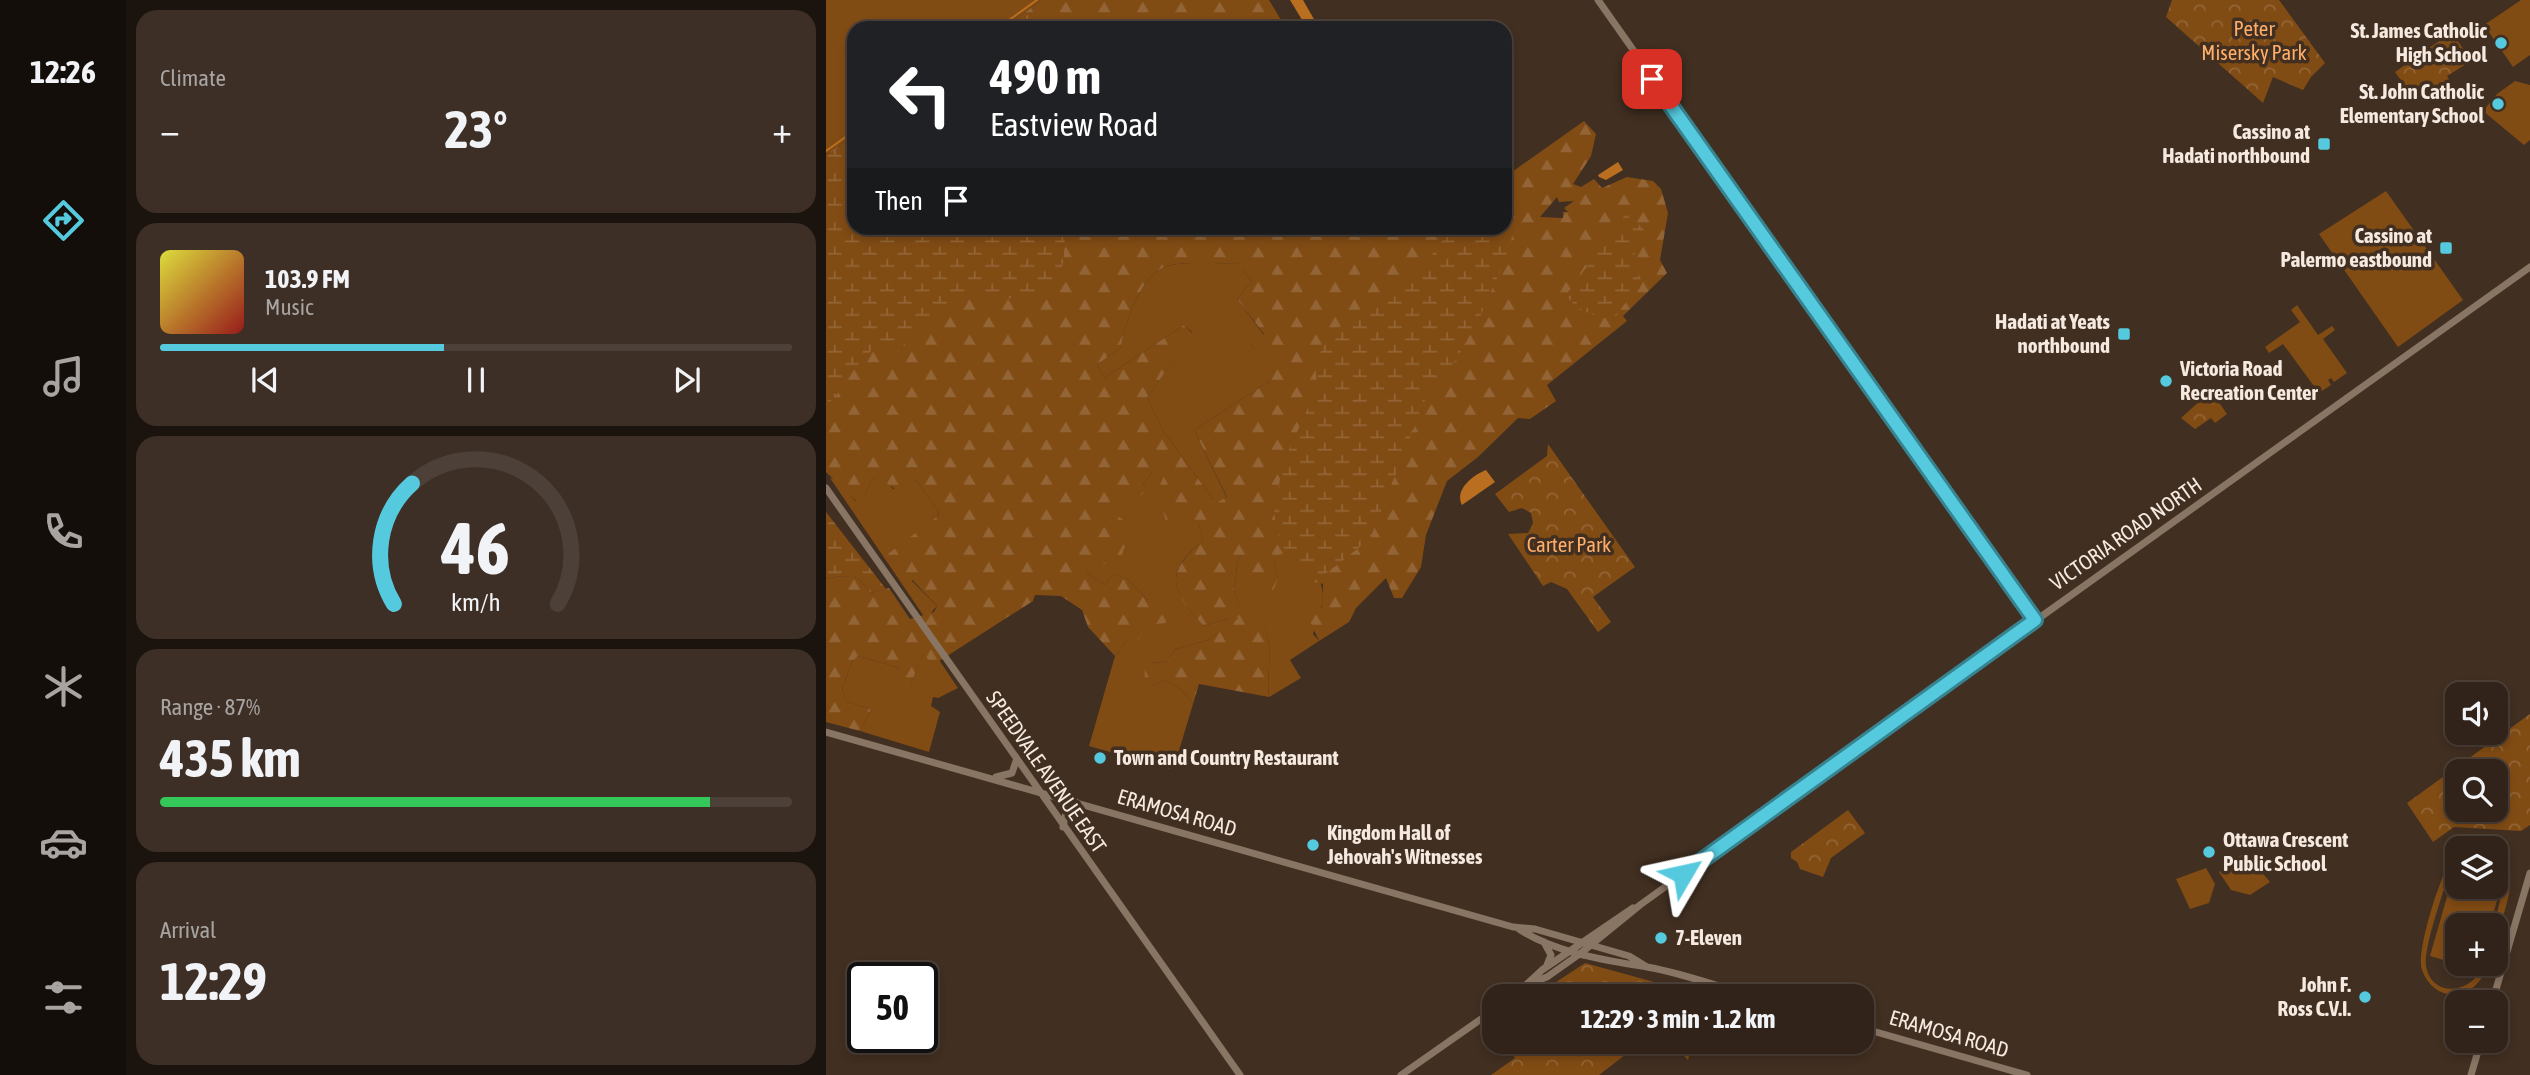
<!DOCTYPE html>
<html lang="en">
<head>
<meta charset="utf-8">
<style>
  :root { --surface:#312319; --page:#3d2f26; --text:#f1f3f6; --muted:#a8a4a2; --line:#4c4038; --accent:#55cade }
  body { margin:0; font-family:"Asap Condensed",sans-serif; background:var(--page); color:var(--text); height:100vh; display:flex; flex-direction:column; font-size:26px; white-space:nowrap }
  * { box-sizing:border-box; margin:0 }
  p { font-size:23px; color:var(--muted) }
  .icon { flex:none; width:38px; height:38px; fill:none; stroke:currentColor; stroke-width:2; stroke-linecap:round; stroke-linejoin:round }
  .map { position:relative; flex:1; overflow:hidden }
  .side { display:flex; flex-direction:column; gap:10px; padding:10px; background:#1b130e; width:700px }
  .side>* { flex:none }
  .hud { position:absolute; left:21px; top:21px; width:665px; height:214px; border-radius:21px; box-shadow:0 4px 10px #0003,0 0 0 2px var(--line); background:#202124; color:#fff; overflow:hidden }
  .buttons { position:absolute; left:1619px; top:682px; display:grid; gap:14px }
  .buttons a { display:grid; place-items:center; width:63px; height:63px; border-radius:14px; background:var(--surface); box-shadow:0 4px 10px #0003,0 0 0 2px var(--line); font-size:35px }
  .speed { position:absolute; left:21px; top:962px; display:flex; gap:14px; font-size:35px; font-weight:700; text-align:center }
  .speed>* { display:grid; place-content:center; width:91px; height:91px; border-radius:50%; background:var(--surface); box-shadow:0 4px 10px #0003,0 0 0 2px var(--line); line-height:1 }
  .speed .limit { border:4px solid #111; border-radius:10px; background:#fff; color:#111 }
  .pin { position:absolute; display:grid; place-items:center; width:60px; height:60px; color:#fff; margin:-30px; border-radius:14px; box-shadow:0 4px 10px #0006 }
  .me { position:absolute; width:77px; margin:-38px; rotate:54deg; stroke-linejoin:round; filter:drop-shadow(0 0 5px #0008) }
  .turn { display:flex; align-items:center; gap:24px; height:147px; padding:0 28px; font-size:32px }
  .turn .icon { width:91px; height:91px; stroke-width:2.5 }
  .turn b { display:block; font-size:49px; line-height:60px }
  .then { display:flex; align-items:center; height:66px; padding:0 28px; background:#0003; gap:14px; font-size:26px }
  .big { font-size:52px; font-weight:700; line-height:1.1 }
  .side .widget { flex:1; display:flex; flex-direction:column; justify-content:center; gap:10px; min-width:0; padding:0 24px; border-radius:21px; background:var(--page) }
  .side .dial { align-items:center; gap:0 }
  .dial svg { height:182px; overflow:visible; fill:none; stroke:var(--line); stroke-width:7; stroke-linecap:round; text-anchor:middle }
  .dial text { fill:var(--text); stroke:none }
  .song { display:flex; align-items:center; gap:21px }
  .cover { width:84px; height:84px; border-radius:10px; background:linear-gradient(135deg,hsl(60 70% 55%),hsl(0 70% 35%)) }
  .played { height:7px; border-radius:4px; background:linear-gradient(90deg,var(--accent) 45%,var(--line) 45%) }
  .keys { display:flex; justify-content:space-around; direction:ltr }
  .heat { display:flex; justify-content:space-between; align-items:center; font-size:38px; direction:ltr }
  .charge { height:10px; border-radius:5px; background:linear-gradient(90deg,#34c759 87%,var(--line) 0) }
  .trip { position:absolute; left:656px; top:984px; width:392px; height:70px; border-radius:21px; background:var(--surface); box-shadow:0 4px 10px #0003,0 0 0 2px var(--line); font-weight:700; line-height:70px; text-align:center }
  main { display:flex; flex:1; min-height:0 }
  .dock { display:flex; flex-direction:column; width:126px; justify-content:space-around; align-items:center; background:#140e0a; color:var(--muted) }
  .dock .icon { width:49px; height:49px }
  .dock .current { color:var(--accent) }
  .dock b { font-size:32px; color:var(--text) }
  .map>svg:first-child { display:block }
  .grass { fill:#814b14 }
  .forest { fill:url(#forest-firs); fill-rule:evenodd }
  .wetland { fill:url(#wetland-marsh) }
  .park { fill:url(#park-crowns); fill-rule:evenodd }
  .water { fill:#ba6e20 }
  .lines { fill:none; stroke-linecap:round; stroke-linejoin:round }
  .stream { stroke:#ba6e20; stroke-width:2 }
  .secondary { stroke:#897564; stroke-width:7 }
  .route-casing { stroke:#378390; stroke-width:18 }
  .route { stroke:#55cade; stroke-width:12 }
  .poi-dot { fill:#55cade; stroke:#412f21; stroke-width:2.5 }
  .labels { text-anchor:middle; stroke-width:7; stroke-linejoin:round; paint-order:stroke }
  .park-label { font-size:21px; fill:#feae68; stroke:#412f21 }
  .poi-label { font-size:21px; font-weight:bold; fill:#f5e9e0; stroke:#412f21; text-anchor:end }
  .street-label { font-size:21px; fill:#f5e9e0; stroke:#412f21 }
</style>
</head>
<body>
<main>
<nav class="dock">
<b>12:26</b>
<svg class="icon current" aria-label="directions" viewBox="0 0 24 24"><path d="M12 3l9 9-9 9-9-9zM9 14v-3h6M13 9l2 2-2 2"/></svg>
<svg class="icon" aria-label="music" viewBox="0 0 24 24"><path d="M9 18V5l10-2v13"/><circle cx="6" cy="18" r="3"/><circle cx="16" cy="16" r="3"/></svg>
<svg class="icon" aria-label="phone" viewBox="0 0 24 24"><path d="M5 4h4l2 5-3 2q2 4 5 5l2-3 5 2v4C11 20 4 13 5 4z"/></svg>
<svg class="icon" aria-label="climate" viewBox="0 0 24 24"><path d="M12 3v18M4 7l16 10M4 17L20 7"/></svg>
<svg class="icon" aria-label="car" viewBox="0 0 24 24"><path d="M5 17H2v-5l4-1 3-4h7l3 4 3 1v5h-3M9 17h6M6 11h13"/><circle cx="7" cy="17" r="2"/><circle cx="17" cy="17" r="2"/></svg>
<svg class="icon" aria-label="filters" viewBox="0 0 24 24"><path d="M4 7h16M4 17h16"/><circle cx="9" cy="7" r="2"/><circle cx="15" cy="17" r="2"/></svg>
</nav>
<section class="side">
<div class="widget"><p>Climate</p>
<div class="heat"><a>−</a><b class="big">23°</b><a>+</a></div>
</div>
<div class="widget">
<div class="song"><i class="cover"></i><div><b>103.9 FM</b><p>Music</p></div></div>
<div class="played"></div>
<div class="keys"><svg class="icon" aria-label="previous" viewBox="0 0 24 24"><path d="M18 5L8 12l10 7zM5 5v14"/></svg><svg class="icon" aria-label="pause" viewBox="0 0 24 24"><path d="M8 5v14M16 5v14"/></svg><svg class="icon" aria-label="next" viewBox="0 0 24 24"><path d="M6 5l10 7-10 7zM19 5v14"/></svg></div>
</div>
<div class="widget dial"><svg viewBox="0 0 100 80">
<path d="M14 69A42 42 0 1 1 86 69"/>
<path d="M14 69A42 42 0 0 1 22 16" stroke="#55cade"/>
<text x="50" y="56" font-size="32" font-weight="700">46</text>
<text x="50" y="72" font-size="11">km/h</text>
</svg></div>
<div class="widget"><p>Range · 87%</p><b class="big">435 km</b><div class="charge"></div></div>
<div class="widget"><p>Arrival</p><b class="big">12:29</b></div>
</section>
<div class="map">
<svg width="1704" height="1075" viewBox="0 0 1704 1075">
  <defs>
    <pattern id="forest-firs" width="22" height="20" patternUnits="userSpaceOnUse" patternTransform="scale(1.75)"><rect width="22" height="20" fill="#814b14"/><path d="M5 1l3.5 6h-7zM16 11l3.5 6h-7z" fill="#936536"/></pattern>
    <pattern id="wetland-marsh" width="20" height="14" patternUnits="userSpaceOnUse" patternTransform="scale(1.75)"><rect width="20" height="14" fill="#814b14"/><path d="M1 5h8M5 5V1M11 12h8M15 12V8" fill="none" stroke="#936536"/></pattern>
    <pattern id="park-crowns" width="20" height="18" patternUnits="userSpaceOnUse" patternTransform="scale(1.75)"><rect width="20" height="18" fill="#814b14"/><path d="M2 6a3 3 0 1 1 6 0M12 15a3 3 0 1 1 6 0" fill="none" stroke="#936536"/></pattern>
  </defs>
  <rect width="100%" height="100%" fill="#412f21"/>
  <path class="grass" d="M0 0H216L177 28H28V135L0 155Z
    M1695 0H1704V55L1687 67 1658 25Z
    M1689 81 1704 85V140L1698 145 1657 111 1671 94Z
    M1560 191 1637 300 1572 347 1493 234Z
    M411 263 426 281 411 299 438 335 425 345 451 370 444 381 368 430 401 498 390 503 338 432 321 398 366 332 358 325 278 378 271 365 295 347C299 323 314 275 341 266 358 261 392 264 411 263Z
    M1471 305 1492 335 1506 326 1509 330 1497 339 1521 373 1508 382 1505 378 1502 380 1505 385 1493 393 1457 344 1443 353 1439 347 1474 322 1465 310Z
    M341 470 372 522 377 540C337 574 345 591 378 626L403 618H414L382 640 350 649 338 663 322 662 327 686 339 680C352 686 359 692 367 704L352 754 344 769 263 746 289 656 303 638 322 600 301 579 287 574 279 585 260 573 285 512 320 488 317 484 327 471Z
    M50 477 59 480 67 489 90 480 113 512 86 581 111 606 103 615H97L4 478 12 480 29 501 39 496 44 482Z
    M456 552 484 561C502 591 499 602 487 634L493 641 464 660 475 678 443 697C439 657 457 628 413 607L408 591 412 558 417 555 452 578 448 562Z
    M97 652 107 664 113 660 132 688 112 698 107 697 105 706 114 712 103 752 34 731 45 709 21 702 16 689 26 662 32 656 74 668 85 684Z
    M1649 844 1671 849C1697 874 1678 909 1670 939L1668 926 1680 875 1670 849H1634Z
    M1631 851C1631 859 1626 863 1624 871 1618 890 1597 949 1600 966 1606 1000 1649 993 1657 964H1662C1652 1000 1610 1007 1596 970 1589 953 1617 864 1631 851Z
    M1419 852 1444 882 1424 895 1405 890 1393 872Z
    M1380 868 1389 884 1383 903 1364 909 1350 879Z
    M1629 869 1631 887H1670V880L1676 882 1664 926H1631V964L1604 956Z"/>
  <path class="forest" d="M216 0H443L460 28H177Z
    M758 121 770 134 765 156 747 184 755 187 768 179 776 188 801 177 827 181 835 189 842 213 834 260 841 273 797 316 801 321 721 385 730 401 704 419 692 418 652 457 621 481 600 535 595 567 576 598H568L560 578 530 608 523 622 493 641 483 619 496 608 497 584 480 580 484 562 461 560 456 553 448 562 452 578 447 591 433 590 417 555 412 558 408 591 413 606C457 628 439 657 443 697L373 684 367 704C359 692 352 686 339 680L327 686C316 683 320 676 318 667L322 662 338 663 350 649 382 640 413 618H403L378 626C345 591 337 575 377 540L372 522 360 525 340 521 331 492 340 471H327L317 484 321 489 303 508 286 512 306 526 293 563 264 564 260 573 279 585 287 574 301 579 322 600 337 598 343 606 340 623 319 625 312 641 303 638 289 656 262 627 256 610 235 596 209 595 207 601 107 665 97 653 85 684 70 679 74 668 32 656 26 662 16 689 21 702 45 709 34 731 0 722V579L15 576 32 578 45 593 63 588 84 619 108 612 111 606 62 554 112 516 113 512 90 480 71 490 50 477 44 482 37 502 32 503 0 472V155L28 135V228H571L579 237 609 228H679V177ZM731 197 733 202 748 201 738 208 742 212H737V218L714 217ZM411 263 426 281 411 299 438 334 425 345 450 370 444 381 368 430 401 497 390 503 338 432 321 398 366 333 358 325 278 378 271 365 295 347C299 323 314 275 341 266 357 261 392 264 411 263Z"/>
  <path class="wetland" d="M211 12 225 28H178L190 19Z
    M28 136V228H239C239 284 230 305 170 297 160 296 147 292 137 295 115 303 89 340 68 355L54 346C30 355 21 389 0 405V156Z
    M679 210 689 215 684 248 654 317 630 360 603 390 544 539 498 575H482L471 570 463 560 451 532 448 512 457 463 491 388 489 362 506 333 542 304 568 297 578 291 626 228H679Z
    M801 212 818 230 807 257 815 280 789 318C772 320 749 309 740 295Z
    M0 512 60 589 45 593 32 578 15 576 0 579Z"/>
  <path class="park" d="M1346 0H1453L1499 63 1485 77 1477 90 1447 77 1437 103 1340 17Z
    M1626 32 1645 61 1621 76 1625 83 1604 97 1596 92 1585 94 1569 72Z
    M1385 391 1401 414 1389 423 1385 418 1369 429 1355 418Z
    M722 444 809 567 767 597 785 622 772 632 741 589 725 582 717 586 682 534 702 533 707 523 705 513 696 508 683 512 669 494 721 456Z
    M1704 714V825L1695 831 1628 827 1607 842 1581 803ZM1631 772H1670V810H1631Z
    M1022 810 1039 833 1005 858 997 877 974 869 971 862 965 858V852Z
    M759 963 879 996H709Z
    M690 1041H817L773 1075H665L689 1058 682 1048Z
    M844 1041H867L862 1060Z"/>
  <path class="water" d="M464 0H477L493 28H481Z
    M792 162 797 170 780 180 773 177 772 175Z
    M660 470 669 482 636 505C628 490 647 475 660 470Z"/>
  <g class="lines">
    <path class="stream" d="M172 28 211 0
      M0 151 28 131"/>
    <path class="secondary" d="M772 0 1209 620
      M0 488 414 1075
      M0 732 687 927 709 929 803 956 821 967
      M170 777 186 773 190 761
      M237 827 241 808 250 802
      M693 929C729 953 779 960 821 967 856 973 891 986 925 996
      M718 942 725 955 721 965
      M705 983 721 977 755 953 814 905 1030 749 1704 267
      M688 996 716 970 807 908
      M1666 1003 1704 873
      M1036 1028 1201 1075
      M575 1075 668 1010
      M1645 1075 1655 1041"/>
  </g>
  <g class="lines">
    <g class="route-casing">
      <path id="route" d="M826 79 1209 620 857 874"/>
    </g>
    <use href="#route" class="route"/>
  </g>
  <g class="poi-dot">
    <circle cx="1675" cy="43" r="7"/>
    <circle cx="1672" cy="104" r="7"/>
    <rect x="1491" y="137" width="14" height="14" rx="3.5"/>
    <rect x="1613" y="241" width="14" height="14" rx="3.5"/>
    <rect x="1291" y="327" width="14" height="14" rx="3.5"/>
    <circle cx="1340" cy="381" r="7"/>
    <circle cx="274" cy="758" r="7"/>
    <circle cx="487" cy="845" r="7"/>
    <circle cx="1383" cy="852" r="7"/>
    <circle cx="835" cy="938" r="7"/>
    <circle cx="1539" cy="997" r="7"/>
  </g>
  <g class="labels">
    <g class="park-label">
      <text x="1428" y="36">Peter<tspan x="1428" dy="24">Misersky Park</tspan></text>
      <text x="743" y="552">Carter Park</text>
    </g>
    <g class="poi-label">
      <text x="1661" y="38">St. James Catholic<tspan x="1661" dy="24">High School</tspan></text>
      <text x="1658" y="99">St. John Catholic<tspan x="1658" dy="24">Elementary School</tspan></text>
      <text x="1484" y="139">Cassino at<tspan x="1484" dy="24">Hadati northbound</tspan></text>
      <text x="1606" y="243">Cassino at<tspan x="1606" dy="24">Palermo eastbound</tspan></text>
      <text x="1284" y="329">Hadati at Yeats<tspan x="1284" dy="24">northbound</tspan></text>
      <text x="1354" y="376" text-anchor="start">Victoria Road<tspan x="1354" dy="24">Recreation Center</tspan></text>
      <text x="288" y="765" text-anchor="start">Town and Country Restaurant</text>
      <text x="501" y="840" text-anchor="start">Kingdom Hall of<tspan x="501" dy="24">Jehovah's Witnesses</tspan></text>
      <text x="1397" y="847" text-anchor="start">Ottawa Crescent<tspan x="1397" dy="24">Public School</tspan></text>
      <text x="849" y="945" text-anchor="start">7-Eleven</text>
      <text x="1525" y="992">John F.<tspan x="1525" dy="24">Ross C.V.I.</tspan></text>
    </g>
    <g class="street-label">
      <text transform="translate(1300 534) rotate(-35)" y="7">VICTORIA ROAD NORTH</text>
      <text transform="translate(220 772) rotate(55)" y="7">SPEEDVALE AVENUE EAST</text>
      <text transform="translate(351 813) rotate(16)" y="7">ERAMOSA ROAD</text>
      <text transform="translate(1123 1034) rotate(16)" y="7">ERAMOSA ROAD</text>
    </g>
  </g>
</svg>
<div class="buttons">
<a><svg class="icon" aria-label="sound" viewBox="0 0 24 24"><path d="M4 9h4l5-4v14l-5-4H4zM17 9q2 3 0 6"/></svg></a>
<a><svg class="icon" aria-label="search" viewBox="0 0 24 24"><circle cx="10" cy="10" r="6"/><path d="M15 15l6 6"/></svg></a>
<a><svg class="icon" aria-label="layers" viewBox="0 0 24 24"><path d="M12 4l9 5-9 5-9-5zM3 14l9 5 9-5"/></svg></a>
<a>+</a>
<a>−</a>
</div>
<div class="speed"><div class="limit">50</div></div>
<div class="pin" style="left:826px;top:79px;background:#d93025"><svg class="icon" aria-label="arrive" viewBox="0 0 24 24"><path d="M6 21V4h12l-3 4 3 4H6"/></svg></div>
<svg class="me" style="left:857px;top:874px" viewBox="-20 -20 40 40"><path d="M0-17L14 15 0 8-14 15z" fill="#55cade" stroke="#fff" stroke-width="4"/></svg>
<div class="trip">12:29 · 3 min · 1.2 km</div>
<div class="hud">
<div class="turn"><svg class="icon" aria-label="left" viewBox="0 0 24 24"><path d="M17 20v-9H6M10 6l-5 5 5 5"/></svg><div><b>490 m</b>Eastview Road</div></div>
<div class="then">Then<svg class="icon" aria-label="arrive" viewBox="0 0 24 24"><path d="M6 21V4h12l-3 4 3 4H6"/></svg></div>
</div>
</div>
</main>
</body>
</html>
